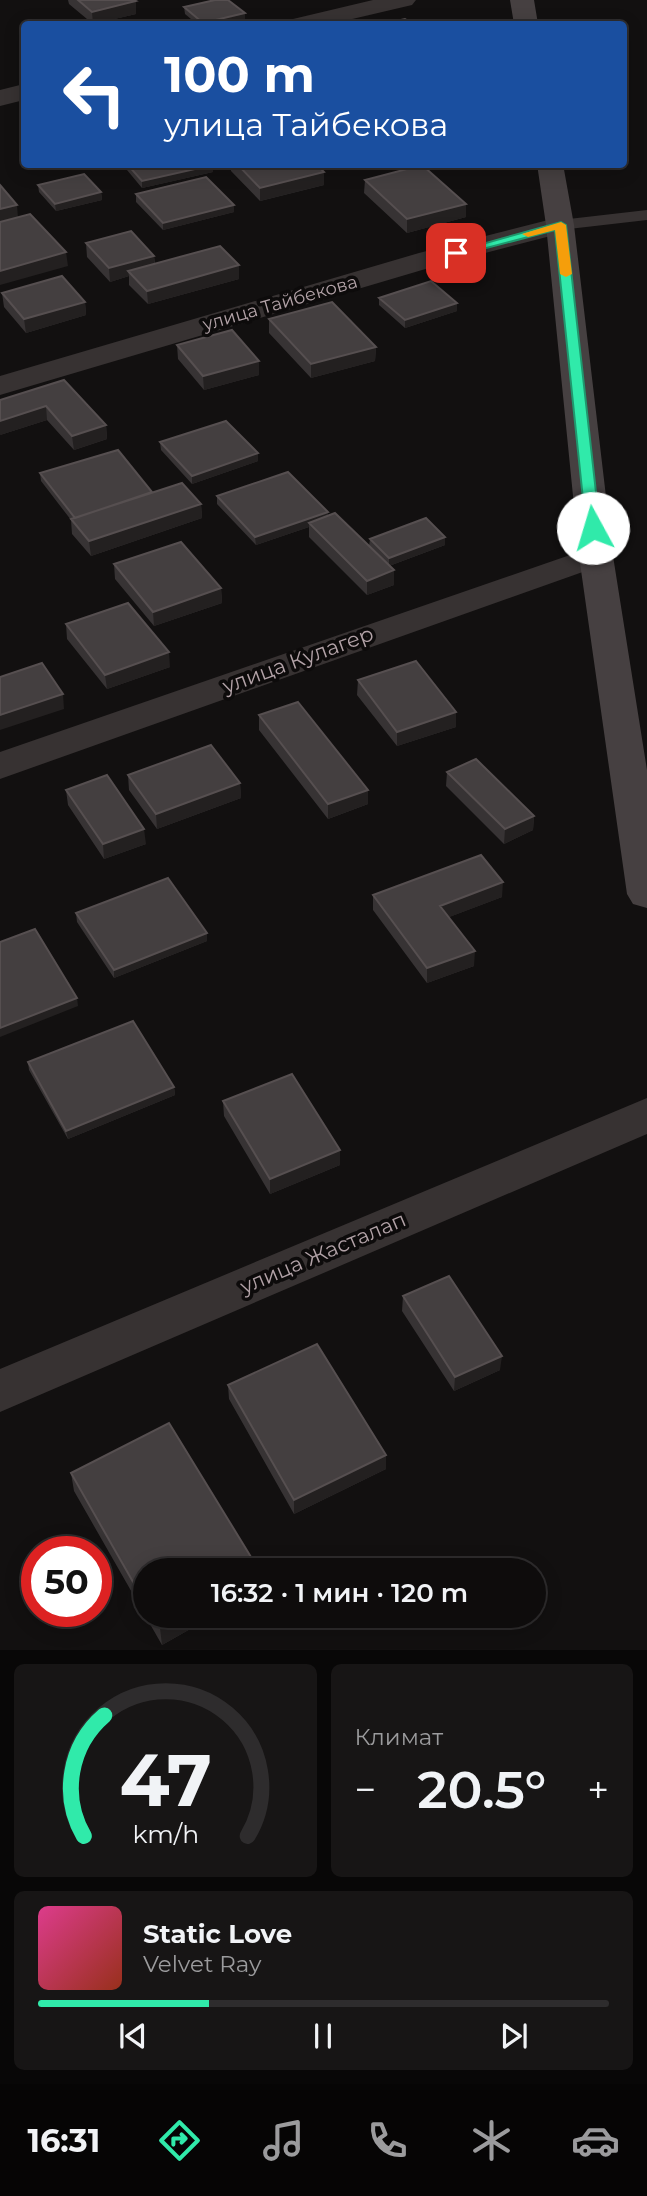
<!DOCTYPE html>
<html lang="ru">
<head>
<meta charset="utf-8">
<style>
  :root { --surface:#0e0c0c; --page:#171515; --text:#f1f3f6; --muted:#9b9b9d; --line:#2e2c2d; --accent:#30eaaa }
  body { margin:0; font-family:Montserrat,sans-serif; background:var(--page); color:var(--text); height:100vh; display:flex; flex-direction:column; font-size:26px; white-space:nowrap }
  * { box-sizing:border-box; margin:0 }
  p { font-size:23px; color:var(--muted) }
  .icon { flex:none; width:38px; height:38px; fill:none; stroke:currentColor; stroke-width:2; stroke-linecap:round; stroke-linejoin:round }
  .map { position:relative; height:1650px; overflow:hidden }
  .panel { display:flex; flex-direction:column; gap:14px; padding:14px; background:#080707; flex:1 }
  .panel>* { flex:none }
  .top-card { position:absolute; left:21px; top:21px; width:606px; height:147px; border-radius:7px; box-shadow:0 4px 18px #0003,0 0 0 2px var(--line); background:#1a4fa0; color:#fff; overflow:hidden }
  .speed { position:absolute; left:21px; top:1536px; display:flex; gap:14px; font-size:35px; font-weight:700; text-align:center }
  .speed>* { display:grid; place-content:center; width:91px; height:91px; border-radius:50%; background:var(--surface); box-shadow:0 4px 18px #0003,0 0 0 2px var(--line); line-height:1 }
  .speed .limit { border:10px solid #d22; background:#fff; color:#111 }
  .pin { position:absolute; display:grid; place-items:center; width:60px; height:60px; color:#fff; margin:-30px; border-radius:14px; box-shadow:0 4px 10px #0006 }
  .me { position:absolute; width:77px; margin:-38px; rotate:354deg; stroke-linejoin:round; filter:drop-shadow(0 0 5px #0008) }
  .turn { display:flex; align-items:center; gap:24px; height:147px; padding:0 28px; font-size:32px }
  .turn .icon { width:91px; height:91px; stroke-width:2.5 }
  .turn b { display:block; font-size:49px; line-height:60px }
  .big { font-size:52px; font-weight:600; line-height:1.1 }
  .panel .card { flex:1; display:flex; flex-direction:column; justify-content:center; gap:10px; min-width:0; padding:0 24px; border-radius:10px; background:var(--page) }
  .panel .dial { align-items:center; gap:0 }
  .dial svg { height:182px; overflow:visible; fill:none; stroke:var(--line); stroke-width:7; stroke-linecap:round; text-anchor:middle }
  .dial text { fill:var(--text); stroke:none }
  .song { display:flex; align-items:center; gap:21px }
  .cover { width:84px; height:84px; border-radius:10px; background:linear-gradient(135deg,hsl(330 70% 55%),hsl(10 70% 35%)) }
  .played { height:7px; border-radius:4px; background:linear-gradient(90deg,var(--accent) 30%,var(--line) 30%) }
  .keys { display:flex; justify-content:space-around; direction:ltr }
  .heat { display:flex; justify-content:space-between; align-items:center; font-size:38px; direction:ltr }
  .panel .tiles { flex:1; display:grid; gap:14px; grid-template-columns:1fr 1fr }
  .card:last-child { grid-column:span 2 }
  .trip { position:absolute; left:133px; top:1558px; width:413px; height:70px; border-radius:35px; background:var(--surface); box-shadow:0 4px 18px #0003,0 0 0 2px var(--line); font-weight:600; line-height:70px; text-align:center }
  .dock { display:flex; height:112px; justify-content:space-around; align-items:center; background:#060505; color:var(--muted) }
  .dock .icon { width:49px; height:49px }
  .dock .active { color:var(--accent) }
  .dock b { font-size:32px; color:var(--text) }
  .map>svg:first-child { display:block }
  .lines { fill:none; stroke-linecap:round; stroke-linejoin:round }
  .lane { fill:#373232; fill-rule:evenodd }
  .street { fill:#373232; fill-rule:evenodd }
  .secondary { fill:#464041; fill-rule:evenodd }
  .wall { fill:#373334 }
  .shaded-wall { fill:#232020 }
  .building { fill:#443f40; stroke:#564f50; stroke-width:2 }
  .route { fill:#30eaaa; stroke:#1f986e; stroke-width:2 }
  .slow { fill:#f59e0b }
  .labels { text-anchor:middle; stroke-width:7; stroke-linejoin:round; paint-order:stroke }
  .far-street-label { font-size:18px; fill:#b2a2a7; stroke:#0d0b0b }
  .street-label { font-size:21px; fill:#b2a2a7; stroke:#0d0b0b }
</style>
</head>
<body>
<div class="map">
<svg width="647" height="1650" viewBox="0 0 647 1650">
  <rect width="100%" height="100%" fill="#121010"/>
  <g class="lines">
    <path class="lane" d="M647 210V220L560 230 551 225 560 220Z"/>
    <path class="street" d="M373 0H416L412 5 331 24H290L293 19Z
      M24 84V100L0 106V90Z
      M560 217 570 219 574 225 570 231 439 265 0 395V376L419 253Z
      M596 546 608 549 613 556 608 563 0 779V752Z
      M647 1098V1134L0 1412V1369Z"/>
    <path class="secondary" d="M510 0H534L538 24H514Z
      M537 164H563L574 225 613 556 647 770V908L633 904 627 894 579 556 546 225Z"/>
  </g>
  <path class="wall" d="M68 0H134L136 14 93 24 69 4Z
    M184 7 245 13V20L226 24H197L185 14Z
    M122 164 213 165V172L142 188Z
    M230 164H316L324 185 260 201 231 171Z
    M365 180 466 204V217L407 233 364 193Z
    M38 185 101 192 102 200 56 211 39 192Z
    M136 194 234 205V212L163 230 136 202Z
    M86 243 154 256 155 264 239 279 148 304 129 285V276L110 282 87 257Z
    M2 293 85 302 86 315 26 333 4 307Z
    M379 298 457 311 405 328 379 305Z
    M269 319 376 347 375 361 311 378 269 333Z
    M177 345 259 361V375L204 390 178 359Z
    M64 380 106 425 107 439 74 450 47 420 0 435Z
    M160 442 258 461 192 484 161 450Z
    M40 473 152 492 201 504 202 518 91 556 72 534 71 520 41 481Z
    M217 496 328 512V516L369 546 370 539 445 537V545L389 566 394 585 367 595 309 537V527L256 545 217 504Z
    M114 564 221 588 222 603 154 626 115 579Z
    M66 624 170 667 107 689 67 639Z
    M358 680 456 727 397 746 357 695Z
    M259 715 368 804 328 819 259 730Z
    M447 772 534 816 533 830 504 844 446 786Z
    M128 775 240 783 241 798 157 829 129 790Z
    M66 790 146 844 104 859 68 805Z
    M373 895 502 897 449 917 474 966 427 983 373 910Z
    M76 913 207 933V941L114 978 77 922Z
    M28 1062 174 1087 175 1095 68 1139 29 1070Z
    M223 1101 340 1165 270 1194 224 1116Z
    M403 1296 500 1370 454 1391 402 1311Z
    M228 1385 386 1455V1469L294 1514 229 1399Z
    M71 1473 145 1570V1615H215L162 1645 74 1491Z"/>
  <path class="shaded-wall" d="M136 1V14L93 24 92 12Z
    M245 13V20L226 24H203V23Z
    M213 165V172L142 188V181Z
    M324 172V185L260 201V188Z
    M101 192 102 200 56 211 55 204Z
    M466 204V217L407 233V219Z
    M17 205 18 218 0 223V209Z
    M234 205V212L163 230V223Z
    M66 252 68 266 0 285V271Z
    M154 256 155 269 128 271 129 276 110 282 109 268Z
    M239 265V279L148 304 147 291Z
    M85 302 86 315 26 333 24 319Z
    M457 303V311L405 328V320Z
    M376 347 375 361 311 378V364Z
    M259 361V375L204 390 203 376Z
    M46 406 47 420 0 435V421Z
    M106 425 107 439 74 450 72 436Z
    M258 453V461L192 484V476Z
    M201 504 202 518 91 556 89 541Z
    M328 512V520L309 523V527L256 545 255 537Z
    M445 537V545L389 566V558Z
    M394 570V585L367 595V581Z
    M221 588 222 603 154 626 153 612Z
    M169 652 170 667 107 689 105 675Z
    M63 694 64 709 0 730V715Z
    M456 712V727L397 746V732Z
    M240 783 241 798 157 829 156 814Z
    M368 790V804L328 819V804Z
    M534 816 533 830 504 844 505 829Z
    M144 829 146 844 104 859 103 844Z
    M503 882 502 897 439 921 440 906Z
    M207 933V941L114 978V970Z
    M475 951 474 966 427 983V968Z
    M77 998 78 1006 0 1037V1028Z
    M174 1087 175 1095 68 1139 66 1131Z
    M340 1150V1165L270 1194V1179Z
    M502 1356 500 1370 454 1391 455 1377Z
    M386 1455V1469L294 1514V1500Z
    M183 1615H215L162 1645 160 1628Z"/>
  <path class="building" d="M78 0H134L136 1 92 12Z
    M215 0H228L245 13 203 23 184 7Z
    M405 19 414 24H383Z
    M81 20 87 24H62Z
    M127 164H213V165L142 181Z
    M237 164H316L324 172 260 188Z
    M422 165 466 204 407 219 365 180Z
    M84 174 101 192 55 204 38 185Z
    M206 177 234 205 163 223 136 194Z
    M0 185 17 205 0 209Z
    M30 214 66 252 0 271V222Z
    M131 231 154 256 109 268 86 243Z
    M220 246 239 265 147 291 128 271Z
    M62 276 85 302 24 319 2 293Z
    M431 281 457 303 405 320 379 298Z
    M332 302 376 347 311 364 269 319Z
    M232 330 259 361 203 376 177 345Z
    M64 380 106 425 72 436 46 406 0 421V400Z
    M226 421 258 453 192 476 160 442Z
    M118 450 152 492 75 518 40 473Z
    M288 472 328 512 255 537 217 496Z
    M182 483 201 504 89 541 71 519Z
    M335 513 394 570 367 581 309 523Z
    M426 518 445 537 389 558 370 539Z
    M181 542 221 588 153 612 114 564Z
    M128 603 169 652 105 675 66 624Z
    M416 661 456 712 397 732 358 680Z
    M42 663 63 694 0 715V677Z
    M298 702 368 790 328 804 259 715Z
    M211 745 240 783 156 814 128 775Z
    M476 759 534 816 505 829 447 772Z
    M107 775 144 829 103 844 66 790Z
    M481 855 503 882 440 906 475 951 427 968 373 895Z
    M168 878 207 933 114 970 76 913Z
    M35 929 77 998 0 1028V942Z
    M133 1021 174 1087 66 1131 28 1062Z
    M292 1074 340 1150 270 1179 223 1101Z
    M449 1276 502 1356 455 1377 403 1296Z
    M317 1344 386 1455 294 1500 228 1385Z
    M169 1423 259 1570H145V1603L71 1473Z
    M152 1615H183L160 1628Z"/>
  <path class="route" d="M561 222 566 225 600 528 593 532 586 528 555 230 456 256 450 253Z"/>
  <path class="slow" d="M561 222 566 225 572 274 566 277 560 274 555 230 528 237 522 234Z"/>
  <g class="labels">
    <g class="far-street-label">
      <text transform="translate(280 303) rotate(-16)" y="6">улица Тайбекова</text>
    </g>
    <g class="street-label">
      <text transform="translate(298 660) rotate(-20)" y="7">улица Кулагер</text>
      <text transform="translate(323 1253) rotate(-23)" y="7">улица Жасталап</text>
    </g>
  </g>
</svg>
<div class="speed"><div class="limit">50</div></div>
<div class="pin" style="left:456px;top:253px;background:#d93025"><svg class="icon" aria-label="arrive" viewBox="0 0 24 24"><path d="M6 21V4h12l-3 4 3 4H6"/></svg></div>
<svg class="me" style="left:593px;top:528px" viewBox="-20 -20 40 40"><circle r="19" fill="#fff"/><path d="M0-13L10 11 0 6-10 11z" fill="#30eaaa"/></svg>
<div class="trip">16:32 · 1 мин · 120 m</div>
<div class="top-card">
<div class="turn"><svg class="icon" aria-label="left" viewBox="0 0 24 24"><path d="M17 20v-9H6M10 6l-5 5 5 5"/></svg><div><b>100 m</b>улица Тайбекова</div></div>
</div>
</div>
<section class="panel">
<div class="tiles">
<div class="card dial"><svg viewBox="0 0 100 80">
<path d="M14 69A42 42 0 1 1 86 69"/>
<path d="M14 69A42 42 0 0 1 23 16" stroke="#30eaaa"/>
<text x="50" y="56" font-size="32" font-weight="700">47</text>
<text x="50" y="72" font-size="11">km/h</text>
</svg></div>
<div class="card"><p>Климат</p>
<div class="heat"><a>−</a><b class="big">20.5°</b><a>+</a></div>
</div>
<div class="card">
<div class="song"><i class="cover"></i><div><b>Static Love</b><p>Velvet Ray</p></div></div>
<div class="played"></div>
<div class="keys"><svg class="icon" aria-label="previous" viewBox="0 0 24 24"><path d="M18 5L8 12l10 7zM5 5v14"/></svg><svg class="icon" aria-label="pause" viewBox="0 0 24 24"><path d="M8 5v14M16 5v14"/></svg><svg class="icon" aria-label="next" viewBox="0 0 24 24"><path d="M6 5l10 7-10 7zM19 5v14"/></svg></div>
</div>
</div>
</section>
<nav class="dock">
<b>16:31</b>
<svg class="icon active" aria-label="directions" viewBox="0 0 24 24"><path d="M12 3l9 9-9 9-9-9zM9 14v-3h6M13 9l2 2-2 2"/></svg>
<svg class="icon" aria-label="music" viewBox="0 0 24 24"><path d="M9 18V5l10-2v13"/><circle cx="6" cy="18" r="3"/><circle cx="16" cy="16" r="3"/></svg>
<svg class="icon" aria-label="phone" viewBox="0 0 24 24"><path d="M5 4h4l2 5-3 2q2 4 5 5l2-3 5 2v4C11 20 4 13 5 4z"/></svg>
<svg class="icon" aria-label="climate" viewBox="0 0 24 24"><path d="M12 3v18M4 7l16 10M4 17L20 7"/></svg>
<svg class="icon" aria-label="car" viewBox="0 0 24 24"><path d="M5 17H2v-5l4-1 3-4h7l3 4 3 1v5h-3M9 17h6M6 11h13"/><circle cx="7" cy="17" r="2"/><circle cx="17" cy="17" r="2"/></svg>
</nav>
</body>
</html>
